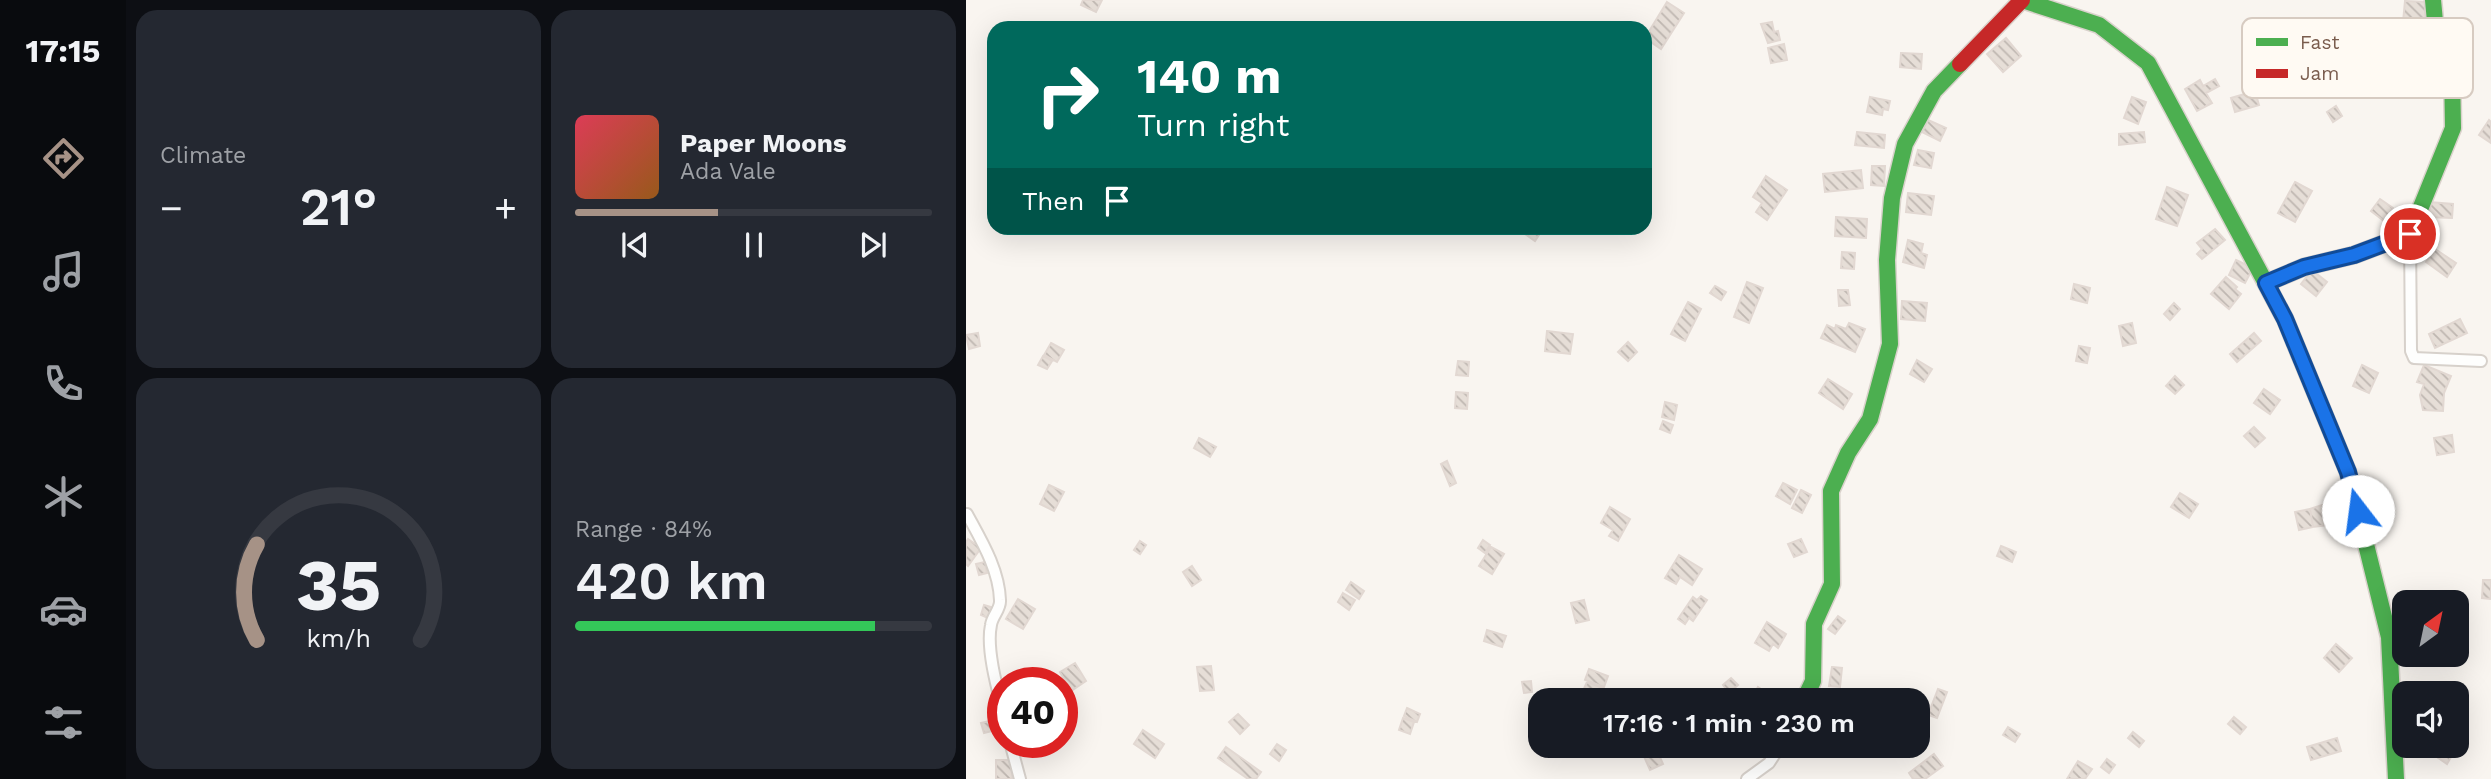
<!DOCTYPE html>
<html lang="en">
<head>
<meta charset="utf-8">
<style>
  :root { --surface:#171b24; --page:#242831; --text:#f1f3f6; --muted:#9ea1a6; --line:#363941; --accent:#a69286 }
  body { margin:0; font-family:"Work Sans",sans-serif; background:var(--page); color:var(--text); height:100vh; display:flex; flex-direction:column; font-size:26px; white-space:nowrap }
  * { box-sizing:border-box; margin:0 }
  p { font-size:23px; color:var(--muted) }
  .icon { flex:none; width:38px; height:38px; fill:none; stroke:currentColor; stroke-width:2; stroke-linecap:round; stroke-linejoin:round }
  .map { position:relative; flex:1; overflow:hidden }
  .panel { display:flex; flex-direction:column; gap:10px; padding:10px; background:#0d0f14; width:840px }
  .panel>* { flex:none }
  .guide { position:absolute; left:21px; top:21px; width:665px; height:214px; border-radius:21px; box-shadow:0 7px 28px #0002; background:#00695c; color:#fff; overflow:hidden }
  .needle { width:46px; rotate:33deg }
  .buttons { position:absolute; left:1426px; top:590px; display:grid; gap:14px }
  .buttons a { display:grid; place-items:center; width:77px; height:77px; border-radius:14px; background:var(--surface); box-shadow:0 7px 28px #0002; font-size:35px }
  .speed { position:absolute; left:21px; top:667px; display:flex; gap:14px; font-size:35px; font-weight:700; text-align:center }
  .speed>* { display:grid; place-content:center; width:91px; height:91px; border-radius:50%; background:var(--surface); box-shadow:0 7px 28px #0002; line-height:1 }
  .speed .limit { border:10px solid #d22; background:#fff; color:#111 }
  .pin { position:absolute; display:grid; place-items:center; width:60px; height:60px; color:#fff; margin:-30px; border:4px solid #fff; border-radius:50%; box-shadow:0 2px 7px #0007 }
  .me { position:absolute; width:77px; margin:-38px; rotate:345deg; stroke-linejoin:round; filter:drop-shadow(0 0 5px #0008) }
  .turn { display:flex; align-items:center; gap:24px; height:147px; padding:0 35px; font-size:32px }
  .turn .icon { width:91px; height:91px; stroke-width:2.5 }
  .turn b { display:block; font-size:49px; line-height:60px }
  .then { display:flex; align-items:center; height:66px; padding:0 35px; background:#0003; gap:14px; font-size:26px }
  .big { font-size:52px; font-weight:600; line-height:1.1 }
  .panel .card { flex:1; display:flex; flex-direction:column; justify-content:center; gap:10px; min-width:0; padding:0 24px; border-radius:21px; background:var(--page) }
  .panel .dial { align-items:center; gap:0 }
  .dial svg { height:182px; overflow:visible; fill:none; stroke:var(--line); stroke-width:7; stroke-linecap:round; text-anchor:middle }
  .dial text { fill:var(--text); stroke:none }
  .song { display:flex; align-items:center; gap:21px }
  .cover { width:84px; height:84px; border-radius:10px; background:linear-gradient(135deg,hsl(350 70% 55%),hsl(30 70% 35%)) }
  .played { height:7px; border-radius:4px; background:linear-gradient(90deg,var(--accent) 40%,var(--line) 40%) }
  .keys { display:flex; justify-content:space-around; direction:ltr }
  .heat { display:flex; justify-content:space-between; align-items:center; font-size:38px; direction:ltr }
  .charge { height:10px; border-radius:5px; background:linear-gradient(90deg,#34c759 84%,var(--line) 0) }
  .panel .tiles { flex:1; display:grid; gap:10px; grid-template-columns:repeat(2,1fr) }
  .trip { position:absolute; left:562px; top:688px; width:402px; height:70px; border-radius:21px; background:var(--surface); box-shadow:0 7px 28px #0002; font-weight:600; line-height:70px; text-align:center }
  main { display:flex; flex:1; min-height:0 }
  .tab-bar { display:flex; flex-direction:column; width:126px; justify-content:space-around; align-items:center; background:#090b0e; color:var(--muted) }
  .tab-bar .icon { width:49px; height:49px }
  .tab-bar .selected { color:var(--accent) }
  .tab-bar b { font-size:32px; color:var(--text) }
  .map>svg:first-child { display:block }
  .building { fill:url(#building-back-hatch); stroke:#e2d8d2; stroke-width:2 }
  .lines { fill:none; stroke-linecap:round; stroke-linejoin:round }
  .street-casing { stroke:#d7d1cb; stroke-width:14 }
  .fast-casing { stroke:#d9d2cb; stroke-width:19 }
  .jam-casing { stroke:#d9d2cb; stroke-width:19 }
  .street { stroke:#fefefd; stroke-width:10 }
  .fast { stroke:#4caf50; stroke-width:16 }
  .jam { stroke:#c62828; stroke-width:16 }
  .route-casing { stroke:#114b97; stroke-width:18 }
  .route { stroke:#1a73e8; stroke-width:12 }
  .key { fill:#fffaf3; stroke:#d7cbc1; stroke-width:2 }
  .key-label { font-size:19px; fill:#7a5c4d }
</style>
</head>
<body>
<main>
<nav class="tab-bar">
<b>17:15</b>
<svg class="icon selected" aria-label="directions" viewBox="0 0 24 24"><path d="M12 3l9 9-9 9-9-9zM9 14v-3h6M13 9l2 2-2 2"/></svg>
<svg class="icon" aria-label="music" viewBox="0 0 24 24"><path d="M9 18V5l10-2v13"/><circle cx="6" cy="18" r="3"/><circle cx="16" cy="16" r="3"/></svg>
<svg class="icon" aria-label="phone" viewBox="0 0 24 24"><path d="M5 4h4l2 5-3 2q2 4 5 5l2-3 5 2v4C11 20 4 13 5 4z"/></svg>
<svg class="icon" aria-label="climate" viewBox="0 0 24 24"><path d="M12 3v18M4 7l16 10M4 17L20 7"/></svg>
<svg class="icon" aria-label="car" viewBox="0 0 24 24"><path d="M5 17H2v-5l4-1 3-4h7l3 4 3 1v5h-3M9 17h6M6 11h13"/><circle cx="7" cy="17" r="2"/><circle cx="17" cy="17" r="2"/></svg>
<svg class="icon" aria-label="filters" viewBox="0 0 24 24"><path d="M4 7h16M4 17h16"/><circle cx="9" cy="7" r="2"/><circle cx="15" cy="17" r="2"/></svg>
</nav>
<section class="panel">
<div class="tiles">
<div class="card"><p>Climate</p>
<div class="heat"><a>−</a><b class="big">21°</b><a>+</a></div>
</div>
<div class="card">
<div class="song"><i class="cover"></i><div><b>Paper Moons</b><p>Ada Vale</p></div></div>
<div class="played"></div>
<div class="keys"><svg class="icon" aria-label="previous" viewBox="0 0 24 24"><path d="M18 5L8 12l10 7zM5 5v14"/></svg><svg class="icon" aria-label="pause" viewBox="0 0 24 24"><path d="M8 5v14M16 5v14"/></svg><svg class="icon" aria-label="next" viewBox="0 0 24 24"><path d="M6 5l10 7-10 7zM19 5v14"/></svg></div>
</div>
<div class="card dial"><svg viewBox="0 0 100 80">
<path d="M14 69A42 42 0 1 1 86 69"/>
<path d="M14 69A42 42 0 0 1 14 27" stroke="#a69286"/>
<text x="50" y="56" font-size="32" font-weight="700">35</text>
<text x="50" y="72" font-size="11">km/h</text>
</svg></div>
<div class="card"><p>Range · 84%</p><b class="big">420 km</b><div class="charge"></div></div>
</div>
</section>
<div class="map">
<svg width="1525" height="779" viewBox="0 0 1525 779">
  <defs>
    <pattern id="building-back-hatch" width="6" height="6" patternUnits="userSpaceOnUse" patternTransform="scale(1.75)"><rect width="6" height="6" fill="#e6ded7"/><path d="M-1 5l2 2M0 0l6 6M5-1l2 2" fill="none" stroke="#bfb7b1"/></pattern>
  </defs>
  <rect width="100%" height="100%" fill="#f9f5f0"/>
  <path class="building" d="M117 0H136L130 12 115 5Z
    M1439 1 1460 2 1458 24 1437 22Z
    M701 2 718 13 695 49 679 38Z
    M806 22 808 32 812 31 814 40 802 43 795 24Z
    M1040 38 1055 56 1037 72 1021 54Z
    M818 44 821 60 805 63 802 48Z
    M935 53 956 54 955 69 934 67Z
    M1249 79 1253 86 1240 93 1246 103 1231 111 1219 89 1234 80 1237 86Z
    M1289 91 1293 105 1269 112 1265 98Z
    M904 97 924 101 922 110 917 109 916 115 901 112Z
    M1166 97 1180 102 1172 124 1158 118Z
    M1370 106 1376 116 1367 122 1361 112Z
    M962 120 980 128 974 141 956 132Z
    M1523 120 1525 122V143L1513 135Z
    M891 132 919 135 918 148 889 145Z
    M1178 132 1179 142 1153 145V134Z
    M952 150 968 153 965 168 948 165Z
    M906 166H919L918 186 905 185Z
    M895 170 897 188 859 192 857 174Z
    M800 176 821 190 801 220 790 212 796 203 787 197Z
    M1329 182 1346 191 1329 222 1312 213Z
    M1201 187 1222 195 1211 226 1190 219Z
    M942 193 968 196 965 215 940 212Z
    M1414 199 1427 208 1418 221 1405 211Z
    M1463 202 1487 204 1486 218 1462 217Z
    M870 217 901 219 900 238 869 236Z
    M560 228H575L577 229 569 241 556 232Z
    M1249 229 1259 240 1236 259 1231 254 1236 249 1231 243Z
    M942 240 957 244 955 253 961 255 958 268 937 262Z
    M1469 249 1490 263 1481 277 1460 262Z
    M876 252 889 253 888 269 875 268Z
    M1270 260 1287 268 1279 283 1263 275Z
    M1346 270 1361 282 1350 296 1335 284Z
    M1260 277 1271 287 1269 289 1275 294 1263 309 1245 294Z
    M781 282 797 288 783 323 768 317Z
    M1108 284 1124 288 1121 303 1105 299Z
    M749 286 760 292 755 300 744 293Z
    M872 290H882L884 305 873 306Z
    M936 301 961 303 959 321 935 319Z
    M722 302 735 309 719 341 705 334Z
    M1208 303 1214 309 1204 320 1198 314Z
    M1494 319 1501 333 1469 348 1463 334Z
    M883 323 899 329 889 352 855 338 861 325 869 329 870 325 880 329Z
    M1166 323 1170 343 1157 346 1153 326Z
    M581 331 607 334 604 354 579 351Z
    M12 333 14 346 3 349 0 335Z
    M1288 333 1295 341 1271 362 1264 354Z
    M662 342 671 352 662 361 652 352Z
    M85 343 98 350 91 362 78 355Z
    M1113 346 1124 348 1121 363 1110 361Z
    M77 356 86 361 81 369 72 365Z
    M951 360 966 369 958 382 944 374Z
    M492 361 503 362 502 376 490 375Z
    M1396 365 1412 373 1403 393 1387 386Z
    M1458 365 1485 376 1478 393 1477 411 1457 410 1454 395 1458 384 1451 382Z
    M1209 376 1218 385 1209 394 1200 386Z
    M862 379 886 394 877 409 853 393Z
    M1298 389 1314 400 1304 414 1288 403Z
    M490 392 502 393 501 409 489 408Z
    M699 402 711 405 708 420 696 417Z
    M697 421 707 425 704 433 694 429Z
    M1288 427 1299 438 1289 447 1278 436Z
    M1486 435 1488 452 1471 455 1468 438Z
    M233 438 250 447 244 457 228 448Z
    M481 461 490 483 484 486 475 464Z
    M817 483 831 490 824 504 810 496Z
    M83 485 98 492 88 511 74 504Z
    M835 490 845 495 836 513 826 508Z
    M1214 493 1232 504 1223 518 1205 507Z
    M1359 504 1364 525 1347 527 1344 509Z
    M1421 504 1426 520 1410 525 1406 508Z
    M644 507 664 519 652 541 643 536 647 530 635 523Z
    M1344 509 1347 527 1333 530 1329 512Z
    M2 539 15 548 2 566 0 564V542Z
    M835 539 841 552 828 557 822 544Z
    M517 540 524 545 519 553 512 548Z
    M174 541 180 545 174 554 168 550Z
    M1035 546 1050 552 1046 562 1031 556Z
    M525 547 538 554 526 574 513 566Z
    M713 555 736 569 726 585 714 577 710 584 699 578Z
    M19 562 21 573 13 575 10 564Z
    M226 566 235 580 226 586 217 572Z
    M1517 580H1525V599L1516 598Z
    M385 582 398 591 393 599 380 590Z
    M377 593 389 600 383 610 372 602Z
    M735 596 741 600 727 621 723 618 719 624 712 619 727 597 731 600Z
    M52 599 69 609 57 629 40 619Z
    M618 600 623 620 610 623 605 603Z
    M1430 602 1438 607V627L1422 617Z
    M18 605 28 608 24 619 15 615Z
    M872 616 879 621 869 634 862 629Z
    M801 622 820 634 812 648 807 644 803 651 789 643Z
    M521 630 540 636 536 647 518 641Z
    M1370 644 1386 658 1373 672 1358 658Z
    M109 663 120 681 105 691 94 672Z
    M245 666 248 690 234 691 231 667Z
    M866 667 876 668 874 687 863 686Z
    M623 669 642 676 638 687 619 680Z
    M765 678 772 685 763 693 757 685Z
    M565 681 566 692 558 693 556 682Z
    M621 682 637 688 633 700 616 693Z
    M792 687 806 696 803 700 785 699Z
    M972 689 981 692 971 718 962 715Z
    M441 708 454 714 451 722 438 716Z
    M272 714 283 725 274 734 263 722Z
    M1268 717 1280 727 1274 734 1262 724Z
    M437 718 448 722 444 734 433 730Z
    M28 720 30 730 18 733 15 723Z
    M1042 727 1054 734 1049 742 1037 735Z
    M1437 727 1438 728V746H1452L1451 755 1433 752Z
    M177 730 198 744 189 758 168 744Z
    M1167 732 1178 741 1173 747 1162 738Z
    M1371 738 1375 751 1345 760 1341 747Z
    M311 744 320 750 313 761 304 754Z
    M1492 745 1481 764 1465 753 1470 746Z
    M689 746 697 764 684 770 676 752Z
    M260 747 295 772 290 779H282L252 758Z
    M968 754 977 766 959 779H947L943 773Z
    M1141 759 1149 765 1143 773 1135 767Z
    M30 760H45L46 779H30Z
    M1112 761 1126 769 1119 779H1101Z"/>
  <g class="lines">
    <g class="street-casing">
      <path id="street" d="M1444 234 1445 351 1448 358 1515 361
        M1 514C15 540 33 569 34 600 35 609 26 616 25 625 20 648 31 688 37 711
        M44 742 54 779
        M781 779 803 763 814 746"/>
    </g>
    <g class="fast-casing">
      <path id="fast" d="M1056 0 1133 25 1182 63 1319 319 1382 472 1423 637 1430 779
        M1300 283 1338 267 1388 255 1444 234 1487 128 1486 70 1470 32 1467 0
        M838 700 847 681 848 624 866 584 865 491 882 453 904 419 924 344 921 260 926 198 939 144 968 91 994 64"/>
    </g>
    <g class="jam-casing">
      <path id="jam" d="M994 64 1056 0"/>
    </g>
    <use href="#street" class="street"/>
    <use href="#fast" class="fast"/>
    <use href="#jam" class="jam"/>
  </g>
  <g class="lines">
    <g class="route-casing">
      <path id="route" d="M1392 511 1382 472 1319 319 1300 283 1338 267 1388 255 1444 234"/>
    </g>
    <use href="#route" class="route"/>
  </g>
  <rect x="1276" y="18" width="231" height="80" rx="10" class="key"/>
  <rect x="1290" y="38" width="32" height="8" fill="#4caf50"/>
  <rect x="1290" y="69" width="32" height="9" fill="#c62828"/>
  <g class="key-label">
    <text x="1334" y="49">Fast</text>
    <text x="1334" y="80">Jam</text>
  </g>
</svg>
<div class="buttons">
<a><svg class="needle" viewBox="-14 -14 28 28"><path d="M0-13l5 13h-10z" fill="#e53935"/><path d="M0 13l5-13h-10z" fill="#9ea1a6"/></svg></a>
<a><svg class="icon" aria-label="sound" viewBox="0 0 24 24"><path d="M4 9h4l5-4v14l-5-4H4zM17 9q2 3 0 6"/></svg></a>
</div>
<div class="speed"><div class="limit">40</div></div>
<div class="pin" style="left:1444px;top:234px;background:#d93025"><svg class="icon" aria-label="arrive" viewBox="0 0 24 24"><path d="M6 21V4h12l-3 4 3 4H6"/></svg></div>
<svg class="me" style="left:1392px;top:511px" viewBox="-20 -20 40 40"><circle r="19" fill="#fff"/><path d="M0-13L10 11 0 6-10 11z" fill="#1a73e8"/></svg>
<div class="trip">17:16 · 1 min · 230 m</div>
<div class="guide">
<div class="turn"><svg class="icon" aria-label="right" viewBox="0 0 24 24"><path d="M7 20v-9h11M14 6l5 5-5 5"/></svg><div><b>140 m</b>Turn right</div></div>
<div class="then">Then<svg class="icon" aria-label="arrive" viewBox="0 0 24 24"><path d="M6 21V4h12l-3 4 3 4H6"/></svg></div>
</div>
</div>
</main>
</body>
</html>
